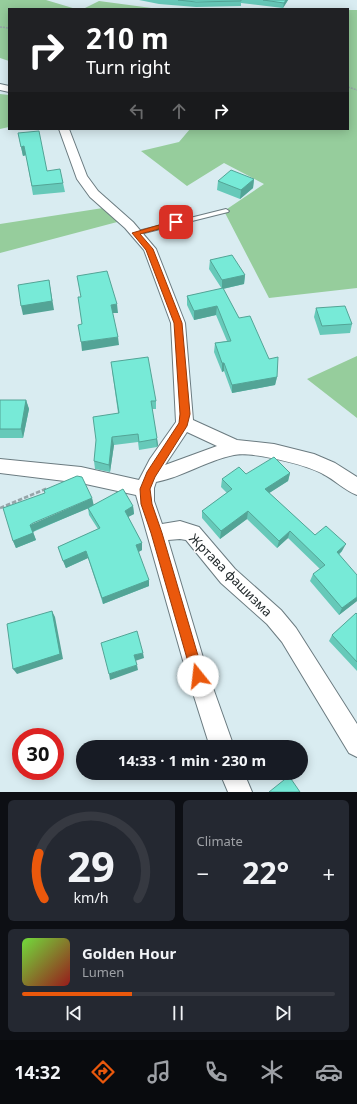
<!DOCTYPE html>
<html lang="en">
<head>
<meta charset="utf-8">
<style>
  :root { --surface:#171b24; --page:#242831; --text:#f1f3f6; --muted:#9ea1a6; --line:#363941; --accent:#ea580c }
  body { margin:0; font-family:"Noto Sans",sans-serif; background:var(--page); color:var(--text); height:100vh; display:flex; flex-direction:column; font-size:15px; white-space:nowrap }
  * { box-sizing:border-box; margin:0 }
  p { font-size:13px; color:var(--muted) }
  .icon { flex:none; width:22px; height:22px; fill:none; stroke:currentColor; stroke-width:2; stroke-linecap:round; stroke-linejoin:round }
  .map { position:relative; height:792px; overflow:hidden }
  .panel { display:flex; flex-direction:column; gap:8px; padding:8px; background:#0d0f14; flex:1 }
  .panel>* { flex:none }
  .guide { position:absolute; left:8px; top:8px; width:341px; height:122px; border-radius:0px; box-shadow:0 2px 10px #0003; background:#202124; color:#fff; overflow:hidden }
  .speed { position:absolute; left:12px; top:728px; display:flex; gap:8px; font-size:20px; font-weight:700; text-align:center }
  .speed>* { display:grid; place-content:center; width:52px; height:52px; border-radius:50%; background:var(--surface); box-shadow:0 2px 10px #0003; line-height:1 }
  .speed .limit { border:6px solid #d22; background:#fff; color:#111 }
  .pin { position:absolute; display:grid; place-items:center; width:34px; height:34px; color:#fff; margin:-17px; border-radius:8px; box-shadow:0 2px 6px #0006 }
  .me { position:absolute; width:44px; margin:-22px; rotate:344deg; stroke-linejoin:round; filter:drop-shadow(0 0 3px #0008) }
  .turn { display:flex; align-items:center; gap:14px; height:84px; padding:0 12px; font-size:18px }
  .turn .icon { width:52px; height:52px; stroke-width:2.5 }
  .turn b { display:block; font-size:28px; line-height:34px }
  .lanes { display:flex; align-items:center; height:38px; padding:0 12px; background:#0003; justify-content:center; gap:20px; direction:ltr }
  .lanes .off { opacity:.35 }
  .big { font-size:30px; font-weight:700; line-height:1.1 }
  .panel .tile { flex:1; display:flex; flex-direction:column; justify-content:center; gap:6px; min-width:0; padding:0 14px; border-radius:6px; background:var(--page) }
  .panel .dial { align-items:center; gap:0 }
  .dial svg { height:104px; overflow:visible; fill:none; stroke:var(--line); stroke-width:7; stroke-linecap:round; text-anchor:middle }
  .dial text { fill:var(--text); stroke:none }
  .song { display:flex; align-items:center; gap:12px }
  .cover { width:48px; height:48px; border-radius:6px; background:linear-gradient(135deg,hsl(100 70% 55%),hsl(0 70% 35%)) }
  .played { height:4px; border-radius:2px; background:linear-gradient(90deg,var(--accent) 35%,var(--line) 35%) }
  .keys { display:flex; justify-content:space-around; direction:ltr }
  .heat { display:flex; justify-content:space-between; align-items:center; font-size:22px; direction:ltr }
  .panel .tiles { flex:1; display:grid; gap:8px; grid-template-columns:1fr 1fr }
  .tile:last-child { grid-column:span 2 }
  .trip { position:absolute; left:76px; top:740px; width:232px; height:40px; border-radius:20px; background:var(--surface); box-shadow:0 2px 10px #0003; font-weight:700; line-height:40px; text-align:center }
  .tab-bar { display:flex; height:64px; justify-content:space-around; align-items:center; background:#090b0e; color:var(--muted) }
  .tab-bar .icon { width:28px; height:28px }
  .tab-bar .selected { color:var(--accent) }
  .tab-bar b { font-size:18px; color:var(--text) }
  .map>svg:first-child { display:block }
  .green { fill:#96cd9c }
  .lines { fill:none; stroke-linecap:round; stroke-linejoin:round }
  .lane-casing { stroke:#6b7b80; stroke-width:2 }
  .street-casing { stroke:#6b7b80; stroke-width:2 }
  .path-far1 { stroke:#97a5a9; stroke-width:1.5; stroke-dasharray:2 1; stroke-linecap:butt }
  .path { stroke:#97a5a9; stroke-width:2.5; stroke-dasharray:4.5 2; stroke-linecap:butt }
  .lane { fill:#fff; fill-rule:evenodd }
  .street { fill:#fff; fill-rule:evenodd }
  .wall { fill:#66c9b9 }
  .shaded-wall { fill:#53a496 }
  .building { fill:#77ead7; stroke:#53a496 }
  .route { fill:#ea580c; stroke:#983908 }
  .labels { text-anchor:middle; stroke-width:3; stroke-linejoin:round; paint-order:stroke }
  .near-street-label { font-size:13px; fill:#232a2c; stroke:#fff }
</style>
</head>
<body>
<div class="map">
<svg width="357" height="792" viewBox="0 0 357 792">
  <rect width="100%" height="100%" fill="#d9ecf1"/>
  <path class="green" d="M0 0H46L76 9H9V61L0 58Z
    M99 1 159 9H83Z
    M348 10H357V288L269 298 224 211 264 184 224 163 187 186 141 151 179 142 190 129H348Z
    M0 94 9 95V127L0 129Z
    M103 208 121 221 0 253V224Z
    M357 356V418L307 379Z"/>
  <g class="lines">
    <g class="lane-casing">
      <path id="lane" d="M226 209 229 211 228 212 136 235 133 233 134 232Z"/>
    </g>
    <g class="street-casing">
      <path id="street" d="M0 84 9 86V92L0 90Z
        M59 129H69L87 176 98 191 133 222 156 249 185 323 193 420 237 440 274 444 314 454 335 463 357 477V495C344 490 335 480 323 474 308 465 251 451 234 455 207 460 183 477 156 482L154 488V501L162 524 180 521 199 527 235 569 281 610 296 628 357 724V757L349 753 282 642 267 624 221 583 186 540 180 539 168 540 207 671 234 747H210L186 671 136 495 81 483 0 473V459L81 467 139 480 150 459 176 422 171 323 144 250 125 228 90 197 77 179ZM187 432 217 446 165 465Z
        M220 773H244L252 792H228Z"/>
    </g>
    <path class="path-far1" d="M0 27 9 28
      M348 87 357 90"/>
    <path class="path" d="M0 508 48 488"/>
    <use href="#lane" class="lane"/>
    <use href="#street" class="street"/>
  </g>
  <path class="wall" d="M139 0H288L283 8 241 3V6L196 7 159 4Z
    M18 133 47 171 63 183 65 192 33 195 26 155 23 156Z
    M254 179 253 188 240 199 217 190 218 181Z
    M210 260 245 275 244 284 223 289 239 318 277 377 275 385 232 393 224 371 222 372 214 352 215 343 227 341 216 315 194 320 187 305V296L222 289 209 269Z
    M316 308 352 324 350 333 320 335 314 317Z
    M112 370 156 401V409H152L158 445 157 447 139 450 138 442 114 445 110 472 95 469 94 461 118 413Z
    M0 400H26L29 409 23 438H0Z
    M290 473 288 481 269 493 315 535 342 551 339 555 357 601 339 615 310 581 313 574 320 569 288 538 277 548 247 519 220 539 202 518V511L227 493 221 487 222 479 246 474Z
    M92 498 93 505 133 506 134 514 128 517 142 543V550L138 552 149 586 103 604 88 558 66 568 58 547 98 529 89 515 88 508 33 532 36 540 16 548 13 541Z
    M357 614V671L329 641 332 635Z"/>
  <path class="shaded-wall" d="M286 0H288L283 8 284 3Z
    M24 146 26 155 23 156 21 147Z
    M254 179 253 188 240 199 241 190Z
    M245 275 244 284 222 289V280Z
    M49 280 54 310 23 315 21 306Z
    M117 304 118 313H112L111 305Z
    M217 306 216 315 194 320V311Z
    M118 337 119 345 82 351 81 342Z
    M222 363H224V371L222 372Z
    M277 377 275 385 232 393V385Z
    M26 400 29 409 23 438 21 429Z
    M112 437 114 445 110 472 109 465Z
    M157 438 158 445 157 447 156 439Z
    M290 473 288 481 263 497 265 489Z
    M92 498 94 506 36 530 33 532 36 540 16 548 13 541 30 525Z
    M133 506 134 514 126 518 125 511Z
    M248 511 247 519 220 539 221 531Z
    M290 531 288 538 277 548 279 541Z
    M142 543V550L137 553 136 545Z
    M346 544 342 551 333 559 337 552Z
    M86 551 88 558 66 568 63 561Z
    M149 580V586L103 604 102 598Z
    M357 597V601L339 615 342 608Z
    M52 611 55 617 63 659 17 674 13 669Z
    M143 653 144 658 135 661 134 655Z
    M137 665 138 670 110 680 109 674Z"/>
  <path class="building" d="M178 0H241V1L196 2Z
    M263 0H286L284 3Z
    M39 131 47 171 60 169 63 183 32 186 24 146 21 147 18 133Z
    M231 170 254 179 241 190 218 181Z
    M232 255 245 275 222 280 210 260Z
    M107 271 117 304 111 305 118 337 81 342 78 325 82 324 78 297H81L77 276Z
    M49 280 52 301 21 306 18 285Z
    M223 288 239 318 250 316 269 359 278 357 277 377 232 385 224 363H222L215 343 231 341 217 306 194 311 187 296Z
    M345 306 352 324 322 326 316 308Z
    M148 357 156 401H151L157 438 156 439 139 442 138 434 112 437 109 465 94 461 96 440 93 417 119 413 111 362Z
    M0 400H26L21 429H0Z
    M274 457 290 473 265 489 315 535 326 526 346 544 337 552 357 575V597L342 608 313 574 325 565 290 531 279 541 248 511 221 531 202 511 232 489 222 479 239 467 246 474Z
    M77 476 82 477 92 498 33 523 30 525 33 533 13 541 3 508 45 493 44 490Z
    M123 489 133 506 125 511 142 543 136 545 149 580 102 598 86 551 63 561 58 547 100 528 88 508Z
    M52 611 60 654 13 669 7 624Z
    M356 613 357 614V662L332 635Z
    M137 631 143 653 134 655 137 665 109 674 101 643Z
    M289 776 300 792H269Z"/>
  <path class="route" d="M176 220 178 221V224L140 234 153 249 182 323 190 414 187 426 155 477 150 489 152 504 162 533 204 676 203 680 198 682 194 680 192 676 151 533 141 504 140 489 147 472 179 423 180 414 174 323 146 250 132 233Z"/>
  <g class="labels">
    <g class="near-street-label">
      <text transform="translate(231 575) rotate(45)" y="5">Жртава фашизма</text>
    </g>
  </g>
</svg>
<div class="speed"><div class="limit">30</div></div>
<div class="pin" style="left:176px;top:222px;background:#d93025"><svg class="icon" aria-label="arrive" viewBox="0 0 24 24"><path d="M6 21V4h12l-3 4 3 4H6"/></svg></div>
<svg class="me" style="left:198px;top:676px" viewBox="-20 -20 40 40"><circle r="19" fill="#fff"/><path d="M0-13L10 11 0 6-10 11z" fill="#ea580c"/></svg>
<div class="trip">14:33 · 1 min · 230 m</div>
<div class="guide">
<div class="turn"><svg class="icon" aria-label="right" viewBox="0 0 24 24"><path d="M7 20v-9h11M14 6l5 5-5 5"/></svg><div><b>210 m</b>Turn right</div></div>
<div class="lanes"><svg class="icon off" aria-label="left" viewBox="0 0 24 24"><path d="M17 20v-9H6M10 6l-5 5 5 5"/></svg><svg class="icon off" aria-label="ahead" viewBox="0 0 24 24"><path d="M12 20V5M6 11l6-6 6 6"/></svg><svg class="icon" aria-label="right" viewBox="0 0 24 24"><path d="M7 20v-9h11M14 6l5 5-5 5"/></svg></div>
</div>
</div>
<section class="panel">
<div class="tiles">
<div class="tile dial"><svg viewBox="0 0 100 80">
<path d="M14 69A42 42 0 1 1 86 69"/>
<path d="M14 69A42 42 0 0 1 10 34" stroke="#ea580c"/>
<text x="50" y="56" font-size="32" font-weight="700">29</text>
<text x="50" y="72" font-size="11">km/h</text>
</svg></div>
<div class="tile"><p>Climate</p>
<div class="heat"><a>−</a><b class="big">22°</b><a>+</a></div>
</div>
<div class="tile">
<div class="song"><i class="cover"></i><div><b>Golden Hour</b><p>Lumen</p></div></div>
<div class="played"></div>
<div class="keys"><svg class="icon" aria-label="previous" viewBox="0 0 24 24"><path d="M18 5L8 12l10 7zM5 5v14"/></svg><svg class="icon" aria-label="pause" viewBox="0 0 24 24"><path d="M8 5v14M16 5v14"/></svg><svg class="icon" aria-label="next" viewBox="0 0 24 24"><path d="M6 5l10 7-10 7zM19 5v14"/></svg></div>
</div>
</div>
</section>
<nav class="tab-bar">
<b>14:32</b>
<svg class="icon selected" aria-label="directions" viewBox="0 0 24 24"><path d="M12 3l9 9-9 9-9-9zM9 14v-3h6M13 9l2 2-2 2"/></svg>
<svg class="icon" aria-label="music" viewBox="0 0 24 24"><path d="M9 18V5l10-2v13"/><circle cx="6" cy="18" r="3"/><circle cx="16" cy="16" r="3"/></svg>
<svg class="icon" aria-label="phone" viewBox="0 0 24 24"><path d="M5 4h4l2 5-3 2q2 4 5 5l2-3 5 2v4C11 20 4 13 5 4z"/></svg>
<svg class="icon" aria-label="climate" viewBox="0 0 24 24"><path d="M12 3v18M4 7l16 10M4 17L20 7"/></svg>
<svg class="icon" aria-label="car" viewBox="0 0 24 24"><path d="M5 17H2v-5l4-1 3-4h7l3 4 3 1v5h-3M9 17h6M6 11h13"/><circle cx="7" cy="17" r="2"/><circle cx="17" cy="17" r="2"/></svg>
</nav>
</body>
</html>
